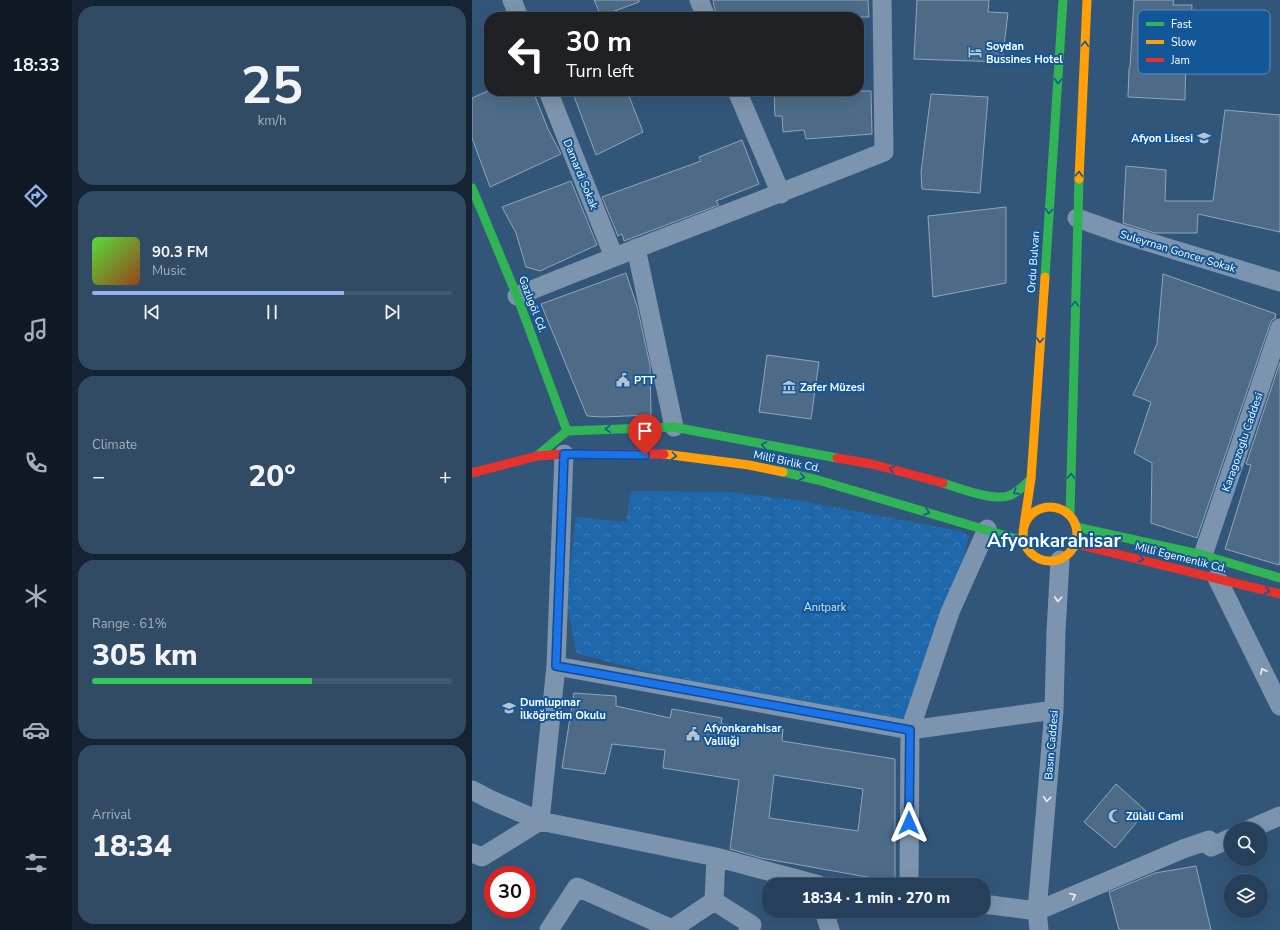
<!DOCTYPE html>
<html lang="en">
<head>
<meta charset="utf-8">
<style>
  :root { --surface:#26405c; --page:#324b65; --text:#f1f3f6; --muted:#a4afbb; --line:#425972; --accent:#95b2f1 }
  body { margin:0; font-family:"Nunito Sans",sans-serif; background:var(--page); color:var(--text); height:100vh; display:flex; flex-direction:column; font-size:15px; white-space:nowrap }
  * { box-sizing:border-box; margin:0 }
  p { font-size:13px; color:var(--muted) }
  .icon { flex:none; width:22px; height:22px; fill:none; stroke:currentColor; stroke-width:2; stroke-linecap:round; stroke-linejoin:round }
  .map { position:relative; flex:1; overflow:hidden }
  .details { display:flex; flex-direction:column; gap:6px; padding:6px; background:#152333; width:400px }
  .details>* { flex:none }
  .banner { position:absolute; left:12px; top:12px; width:380px; height:84px; border-radius:16px; box-shadow:0 4px 16px #0002,0 0 0 1px var(--line); background:#202124; color:#fff; overflow:hidden }
  .tools { position:absolute; left:752px; top:822px; display:grid; gap:8px }
  .tools a { display:grid; place-items:center; width:44px; height:44px; border-radius:50%; background:var(--surface); box-shadow:0 4px 16px #0002,0 0 0 1px var(--line); font-size:20px }
  .speed { position:absolute; left:12px; top:866px; display:flex; gap:8px; font-size:20px; font-weight:700; text-align:center }
  .speed>* { display:grid; place-content:center; width:52px; height:52px; border-radius:50%; background:var(--surface); box-shadow:0 4px 16px #0002,0 0 0 1px var(--line); line-height:1 }
  .speed .limit { border:6px solid #d22; background:#fff; color:#111 }
  .pin { position:absolute; display:grid; place-items:center; width:34px; height:34px; color:#fff; margin:-41px -17px; border-radius:50% 50% 50% 0; rotate:-45deg; box-shadow:0 0 4px #0007 }
  .pin .icon { rotate:45deg }
  .me { position:absolute; width:44px; margin:-22px; rotate:0deg; stroke-linejoin:round; filter:drop-shadow(0 0 3px #0008) }
  .turn { display:flex; align-items:center; gap:14px; height:84px; padding:0 16px; font-size:18px }
  .turn .icon { width:52px; height:52px; stroke-width:2.5 }
  .turn b { display:block; font-size:28px; line-height:34px }
  .big { font-size:30px; font-weight:800; line-height:1.1 }
  .details .widget { flex:1; display:flex; flex-direction:column; justify-content:center; gap:6px; min-width:0; padding:0 14px; border-radius:16px; background:var(--page) }
  .details .dial { align-items:center; gap:0 }
  .dial b { font-size:52px; line-height:1 }
  .song { display:flex; align-items:center; gap:12px }
  .cover { width:48px; height:48px; border-radius:6px; background:linear-gradient(135deg,hsl(110 70% 55%),hsl(20 70% 35%)) }
  .played { height:4px; border-radius:2px; background:linear-gradient(90deg,var(--accent) 70%,var(--line) 70%) }
  .keys { display:flex; justify-content:space-around; direction:ltr }
  .heat { display:flex; justify-content:space-between; align-items:center; font-size:22px; direction:ltr }
  .charge { height:6px; border-radius:3px; background:linear-gradient(90deg,#34c759 61%,var(--line) 0) }
  .trip { position:absolute; left:290px; top:878px; width:228px; height:40px; border-radius:16px; background:var(--surface); box-shadow:0 4px 16px #0002,0 0 0 1px var(--line); font-weight:800; line-height:40px; text-align:center }
  main { display:flex; flex:1; min-height:0 }
  .menu { display:flex; flex-direction:column; width:72px; justify-content:space-around; align-items:center; background:#0f1a25; color:var(--muted) }
  .menu .icon { width:28px; height:28px }
  .menu .active { color:var(--accent) }
  .menu b { font-size:18px; color:var(--text) }
  .map>svg:first-child { display:block }
  .park { fill:url(#park-crowns) }
  .building { fill:#4d6b87; stroke:#90a5ba; fill-rule:evenodd }
  .lines { fill:none; stroke-linecap:round; stroke-linejoin:round }
  .street { stroke:#7c94ad; stroke-width:19 }
  .fast { stroke:#30b455; stroke-width:9 }
  .slow { stroke:#ff9f0a; stroke-width:9 }
  .jam { stroke:#e5322d; stroke-width:9 }
  .oneway { stroke:#135799 }
  .oneway2 { stroke:#ebeff3 }
  .route-casing { stroke:#114b97; stroke-width:10 }
  .route { stroke:#1a73e8; stroke-width:7 }
  .labels { text-anchor:middle; stroke-width:4; stroke-linejoin:round; paint-order:stroke }
  .poi-label { font-size:11px; font-weight:bold; fill:#fff; stroke:#135799; text-anchor:start }
  .street-label { font-size:11px; fill:#fff; stroke:#135799 }
  .park-label { font-size:11px; fill:#cee7fd; stroke:#135799 }
  .town-label { font-size:19px; font-weight:bold; fill:#fff; stroke:#135799 }
  .key { fill:#135799; stroke:#5a89b8; stroke-width:1 }
  .key-label { font-size:11px; fill:#fff }
</style>
</head>
<body>
<main>
<nav class="menu">
<b>18:33</b>
<svg class="icon active" aria-label="directions" viewBox="0 0 24 24"><path d="M12 3l9 9-9 9-9-9zM9 14v-3h6M13 9l2 2-2 2"/></svg>
<svg class="icon" aria-label="music" viewBox="0 0 24 24"><path d="M9 18V5l10-2v13"/><circle cx="6" cy="18" r="3"/><circle cx="16" cy="16" r="3"/></svg>
<svg class="icon" aria-label="phone" viewBox="0 0 24 24"><path d="M5 4h4l2 5-3 2q2 4 5 5l2-3 5 2v4C11 20 4 13 5 4z"/></svg>
<svg class="icon" aria-label="climate" viewBox="0 0 24 24"><path d="M12 3v18M4 7l16 10M4 17L20 7"/></svg>
<svg class="icon" aria-label="car" viewBox="0 0 24 24"><path d="M5 17H2v-5l4-1 3-4h7l3 4 3 1v5h-3M9 17h6M6 11h13"/><circle cx="7" cy="17" r="2"/><circle cx="17" cy="17" r="2"/></svg>
<svg class="icon" aria-label="filters" viewBox="0 0 24 24"><path d="M4 7h16M4 17h16"/><circle cx="9" cy="7" r="2"/><circle cx="15" cy="17" r="2"/></svg>
</nav>
<section class="details">
<div class="widget dial"><b>25</b><p>km/h</p></div>
<div class="widget">
<div class="song"><i class="cover"></i><div><b>90.3 FM</b><p>Music</p></div></div>
<div class="played"></div>
<div class="keys"><svg class="icon" aria-label="previous" viewBox="0 0 24 24"><path d="M18 5L8 12l10 7zM5 5v14"/></svg><svg class="icon" aria-label="pause" viewBox="0 0 24 24"><path d="M8 5v14M16 5v14"/></svg><svg class="icon" aria-label="next" viewBox="0 0 24 24"><path d="M6 5l10 7-10 7zM19 5v14"/></svg></div>
</div>
<div class="widget"><p>Climate</p>
<div class="heat"><a>−</a><b class="big">20°</b><a>+</a></div>
</div>
<div class="widget"><p>Range · 61%</p><b class="big">305 km</b><div class="charge"></div></div>
<div class="widget"><p>Arrival</p><b class="big">18:34</b></div>
</section>
<div class="map">
<svg width="808" height="930" viewBox="0 0 808 930">
  <defs>
    <pattern id="park-crowns" width="20" height="18" patternUnits="userSpaceOnUse"><rect width="20" height="18" fill="#1e67ab"/><path d="M2 6a3 3 0 1 1 6 0M12 15a3 3 0 1 1 6 0" fill="none" stroke="#407eb8"/></pattern>
  </defs>
  <rect width="100%" height="100%" fill="#32567a"/>
  <path class="park" d="M159 491 255 492 324 500 488 531 497 536 489 566 432 723 258 690 171 671 104 653 94 599 104 517 154 522Z"/>
  <path class="building" d="M122 0H167V2L129 16Z
    M241 0H396L397 17H245L242 6Z
    M445 0H517L516 12 536 13 530 62 442 59Z
    M662 0H702L701 5H720L717 47H714L713 100 656 97 657 68 658 67Z
    M16 91H61L76 129 89 154 18 187 0 138V98Z
    M100 91H155L171 132 124 155Z
    M302 91H399L400 134 334 139 332 130 311 132 310 116H303Z
    M459 94 516 97 508 193 450 189 449 172Z
    M753 110 808 115V232L726 214 725 233H683L651 223 654 166 694 170 693 201H741Z
    M270 140 287 184 244 201 247 205 152 241 150 234 146 236 130 197 229 161 227 157Z
    M99 181 125 245 68 271 54 267 44 233 30 207Z
    M534 207V283L461 297 456 216Z
    M154 273 165 306 178 365 179 415 130 417 115 416 69 304Z
    M691 274 804 314 803 318H804L800 320 798 324 725 538 679 523 680 463 662 453 679 402 661 395 685 344Z
    M295 355 347 362 339 419 287 412Z
    M808 362V562L807 565 753 549 779 465 774 464Z
    M102 693 144 696V706L198 718 200 709 250 718 249 724 311 729 310 741 423 759V882L289 858 258 849 267 780 191 768 193 750 140 744 133 774 90 768ZM302 775 391 789 386 831 297 818Z
    M644 784 674 811 643 848 612 822Z
    M724 866 739 930H647L637 892 683 873Z"/>
  <g class="lines">
    <path class="street" d="M40 0 47 17
      M227 0 234 17
      M76 91 142 257
      M265 91 309 194
      M605 218 650 234 808 282
      M164 248 202 427
      M45 296C167 246 290 201 412 152L410 0
      M731 555 808 328
      M745 578 808 706
      M84 666 438 730 582 710
      M0 790 17 799 68 821 244 857 347 885
      M778 829 808 816
      M739 847 759 838
      M0 853 10 857 68 821 84 666 92 454
      M437 885 438 730 478 612 515 529
      M242 901 280 925 276 930
      M511 904 565 911 711 849 737 840
      M352 911 358 930
      M77 930 105 887 200 929
      M199 930 242 901 244 857
      M567 930 565 911 582 710 584 631 588 560"/>
    <path class="fast" d="M0 188 45 296 95 431
      M573 277 591 0
      M65 456 95 431 202 427 365 458
      M311 472 346 480 551 541
      M471 483C487 488 521 501 536 496 545 493 552 486 559 479
      M598 515 607 179
      M604 527 731 555 808 578"/>
    <path class="slow" d="M607 179 615 0
      M192 454 277 465 311 472
      M551 534a27 27 0 1 1 54 0a27 27 0 1 1-54 0Z
      M552 525 559 479 573 277"/>
    <path class="jam" d="M365 458 400 464 471 483
      M0 473 65 456 92 454H192
      M604 544 808 594"/>
  </g>
  <defs><path id="oneway-chevron" d="M-2-3.5L2.5 0L-2 3.5" fill="none" stroke-width="1.6" stroke-linecap="round" stroke-linejoin="round"/></defs>
  <g class="oneway">
    <use href="#oneway-chevron" transform="translate(613 44) rotate(-87)"/>
    <use href="#oneway-chevron" transform="translate(586 81) rotate(94)"/>
    <use href="#oneway-chevron" transform="translate(607 174) rotate(-87)"/>
    <use href="#oneway-chevron" transform="translate(577 211) rotate(94)"/>
    <use href="#oneway-chevron" transform="translate(603 304) rotate(-89)"/>
    <use href="#oneway-chevron" transform="translate(568 340) rotate(94)"/>
    <use href="#oneway-chevron" transform="translate(136 429) rotate(178)"/>
    <use href="#oneway-chevron" transform="translate(292 445) rotate(-170)"/>
    <use href="#oneway-chevron" transform="translate(202 456) rotate(7)"/>
    <use href="#oneway-chevron" transform="translate(420 469) rotate(-165)"/>
    <use href="#oneway-chevron" transform="translate(599 476) rotate(-89)"/>
    <use href="#oneway-chevron" transform="translate(330 477) rotate(12)"/>
    <use href="#oneway-chevron" transform="translate(544 492) rotate(148)"/>
    <use href="#oneway-chevron" transform="translate(455 512) rotate(16)"/>
    <use href="#oneway-chevron" transform="translate(669 559) rotate(14)"/>
    <use href="#oneway-chevron" transform="translate(795 591) rotate(14)"/>
  </g>
  <g class="oneway2">
    <use href="#oneway-chevron" transform="translate(586 599) rotate(93)"/>
    <use href="#oneway-chevron" transform="translate(791 671) rotate(-116)"/>
    <use href="#oneway-chevron" transform="translate(575 799) rotate(95)"/>
    <use href="#oneway-chevron" transform="translate(601 896) rotate(-23)"/>
  </g>
  <g class="lines">
    <g class="route-casing">
      <path id="route" d="M173 455 92 454 84 666 438 730 437 823"/>
    </g>
    <use href="#route" class="route"/>
  </g>
  <defs>
    <g id="hotel-bare" transform="scale(1.08)"><path d="M-6-4.5h1.5V1H6V5H4.5V3h-9V5H-6ZM-4 0a1.8 1.8 0 1 1 3.6 0ZM.5 0V-2.5h3Q6-2.5 6 0Z" fill="#b7c4d0" stroke="#135799" stroke-width="2.5" paint-order="stroke"/></g>
    <g id="school-bare" transform="scale(1.08)"><path d="M0-5L7-2L0 1L-7-2ZM-4 1L0 2.5L4 1V4Q0 6-4 4Z" fill="#b7c4d0" stroke="#135799" stroke-width="2.5" paint-order="stroke"/></g>
    <g id="civic-bare" transform="scale(1.08)"><path d="M-.6-6.5H3V-4.5H.6V-3L4-1V1h2V6H-6V1h2V-1L-.6-3ZM-1.2 2.5V6h2.4V2.5Z" fill="#b7c4d0" stroke="#135799" stroke-width="2.5" paint-order="stroke"/></g>
    <g id="museum-bare" transform="scale(1.08)"><path d="M0-6L6-3V-2H-6V-3ZM-5-1h2V3h-2ZM-1-1h2V3h-2ZM3-1h2V3H3ZM-6 4H6V6H-6Z" fill="#b7c4d0" stroke="#135799" stroke-width="2.5" paint-order="stroke"/></g>
    <g id="mosque-bare" transform="scale(1.08)"><path d="M3.5-4.9A6 6 0 1 0 3.5 4.9A5 5 0 1 1 3.5-4.9Z" fill="#b7c4d0" stroke="#135799" stroke-width="2.5" paint-order="stroke"/></g>
  </defs>
  <g fill-rule="evenodd">
    <use href="#hotel-bare" x="503" y="52"/>
    <use href="#school-bare" x="732" y="138"/>
    <use href="#civic-bare" x="151" y="380"/>
    <use href="#museum-bare" x="317" y="387"/>
    <use href="#school-bare" x="37" y="708"/>
    <use href="#civic-bare" x="221" y="734"/>
    <use href="#mosque-bare" x="643" y="816"/>
  </g>
  <g class="labels">
    <g class="poi-label">
      <text x="514" y="50">Soydan<tspan x="514" dy="13">Bussines Hotel</tspan></text>
      <text x="721" y="142" text-anchor="end">Afyon Lisesi</text>
      <text x="162" y="384">PTT</text>
      <text x="328" y="391">Zafer Müzesi</text>
      <text x="48" y="706">Dumlupınar<tspan x="48" dy="13">İlköğretim Okulu</tspan></text>
      <text x="232" y="732">Afyonkarahisar<tspan x="232" dy="13">Valiliği</tspan></text>
      <text x="654" y="820">Zülali Cami</text>
    </g>
    <g class="street-label">
      <text transform="translate(109 174) rotate(68)" y="4">Damardi Sokak</text>
      <text transform="translate(706 251) rotate(17)" y="4">Suleyrnan Goncer Sokak</text>
      <text transform="translate(561 262) rotate(-86)" y="4">Ordu Bulvarı</text>
      <text transform="translate(61 304) rotate(69)" y="4">Gazlıgöl Cd.</text>
      <text transform="translate(770 442) rotate(-71)" y="4">Karagozoglu Caddesi</text>
      <text transform="translate(315 461) rotate(12)" y="4">Millî Birlik Cd.</text>
      <text transform="translate(709 557) rotate(14)" y="4">Millî Egemenlik Cd.</text>
      <text transform="translate(579 745) rotate(-85)" y="4">Basın Caddesi</text>
    </g>
    <g class="park-label">
      <text x="353" y="611">Anıtpark</text>
    </g>
    <g class="town-label">
      <text x="582" y="547">Afyonkarahisar</text>
    </g>
  </g>
  <rect x="666" y="10" width="132" height="64" rx="6" class="key"/>
  <rect x="674" y="22" width="18" height="4" fill="#30b455"/>
  <rect x="674" y="40" width="18" height="4" fill="#ff9f0a"/>
  <rect x="674" y="58" width="18" height="4" fill="#e5322d"/>
  <g class="key-label">
    <text x="699" y="28">Fast</text>
    <text x="699" y="46">Slow</text>
    <text x="699" y="64">Jam</text>
  </g>
</svg>
<div class="tools">
<a><svg class="icon" aria-label="search" viewBox="0 0 24 24"><circle cx="10" cy="10" r="6"/><path d="M15 15l6 6"/></svg></a>
<a><svg class="icon" aria-label="layers" viewBox="0 0 24 24"><path d="M12 4l9 5-9 5-9-5zM3 14l9 5 9-5"/></svg></a>
</div>
<div class="speed"><div class="limit">30</div></div>
<div class="pin" style="left:173px;top:455px;background:#d93025"><svg class="icon" aria-label="arrive" viewBox="0 0 24 24"><path d="M6 21V4h12l-3 4 3 4H6"/></svg></div>
<svg class="me" style="left:437px;top:823px" viewBox="-20 -20 40 40"><path d="M0-17L14 15 0 8-14 15z" fill="#1a73e8" stroke="#fff" stroke-width="4"/></svg>
<div class="trip">18:34 · 1 min · 270 m</div>
<div class="banner">
<div class="turn"><svg class="icon" aria-label="left" viewBox="0 0 24 24"><path d="M17 20v-9H6M10 6l-5 5 5 5"/></svg><div><b>30 m</b>Turn left</div></div>
</div>
</div>
</main>
</body>
</html>
